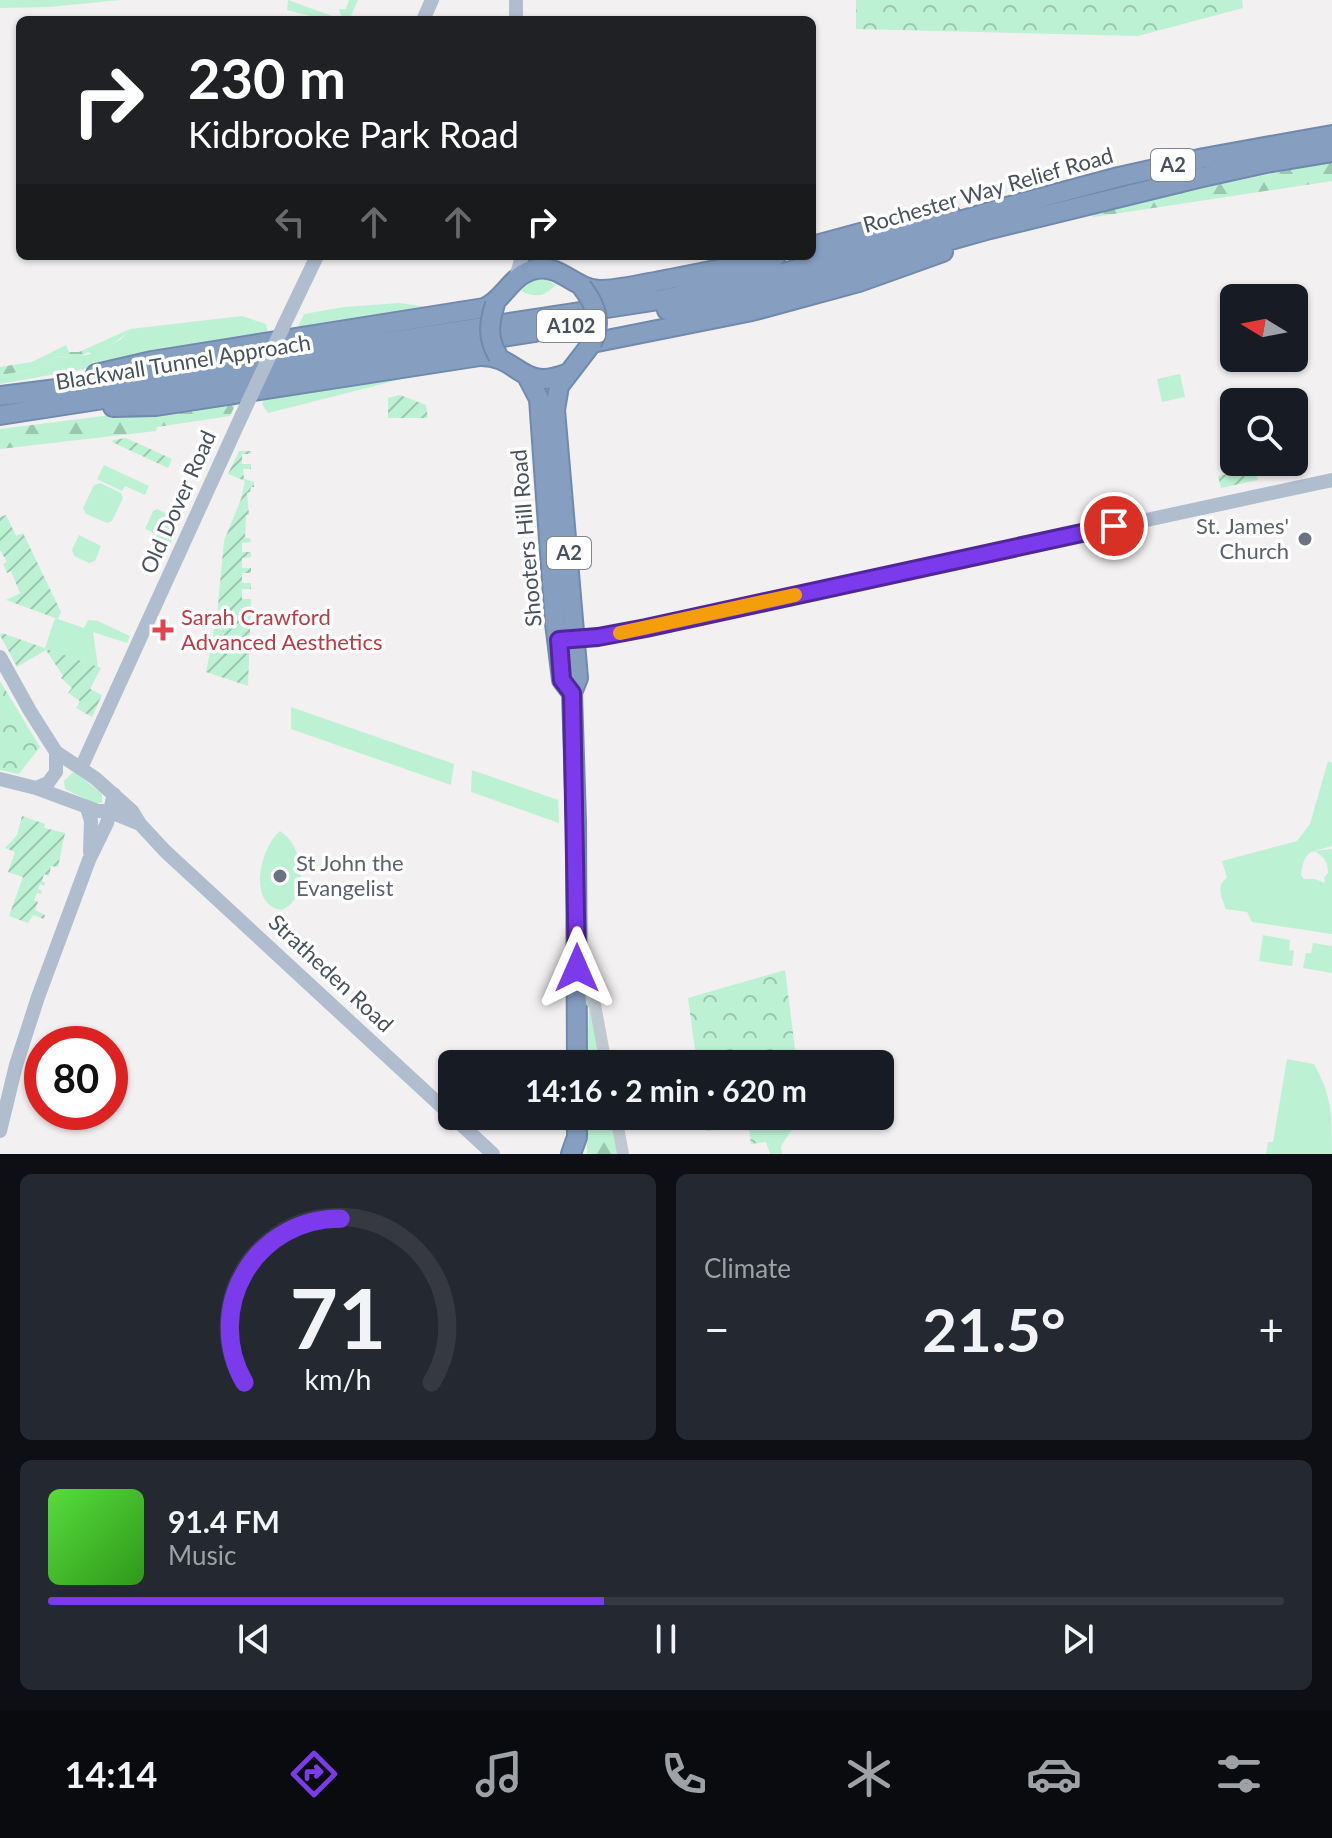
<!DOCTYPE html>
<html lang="en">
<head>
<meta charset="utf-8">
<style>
  :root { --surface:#171b24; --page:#242831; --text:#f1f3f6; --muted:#9ea1a6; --line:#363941; --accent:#7c3aed }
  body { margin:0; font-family:Lato,sans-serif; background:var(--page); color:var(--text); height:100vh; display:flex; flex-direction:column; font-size:30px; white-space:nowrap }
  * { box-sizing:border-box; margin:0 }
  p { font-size:26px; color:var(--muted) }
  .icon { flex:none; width:44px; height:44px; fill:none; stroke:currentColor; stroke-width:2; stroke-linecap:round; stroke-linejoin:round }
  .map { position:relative; height:1154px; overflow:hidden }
  .panel { display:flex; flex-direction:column; gap:20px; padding:20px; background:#0d0f14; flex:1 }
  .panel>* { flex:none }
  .hud { position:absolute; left:16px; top:16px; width:800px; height:244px; border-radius:12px; box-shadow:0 2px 6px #0004; background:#202124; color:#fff; overflow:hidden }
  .needle { width:52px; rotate:280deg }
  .fabs { position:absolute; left:1220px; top:284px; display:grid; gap:16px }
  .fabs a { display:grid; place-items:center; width:88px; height:88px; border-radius:12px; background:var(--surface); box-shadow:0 2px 6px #0004; font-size:40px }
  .speed { position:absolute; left:24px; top:1026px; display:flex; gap:16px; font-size:40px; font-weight:700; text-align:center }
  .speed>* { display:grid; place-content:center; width:104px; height:104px; border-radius:50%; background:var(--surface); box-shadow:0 2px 6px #0004; line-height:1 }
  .speed .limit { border:12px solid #d22; background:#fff; color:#111 }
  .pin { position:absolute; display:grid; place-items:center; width:68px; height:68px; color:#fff; margin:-34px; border:4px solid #fff; border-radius:50%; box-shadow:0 2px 8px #0007 }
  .me { position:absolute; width:88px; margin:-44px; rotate:0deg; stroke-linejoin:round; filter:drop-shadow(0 0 6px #0008) }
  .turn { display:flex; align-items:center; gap:28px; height:168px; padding:0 40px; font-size:36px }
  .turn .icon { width:104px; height:104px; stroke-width:2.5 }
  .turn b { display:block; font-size:56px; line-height:68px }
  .lanes { display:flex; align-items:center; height:76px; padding:0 40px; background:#0003; justify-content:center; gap:40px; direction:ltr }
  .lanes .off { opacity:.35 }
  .big { font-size:60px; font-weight:700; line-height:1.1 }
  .panel .tile { flex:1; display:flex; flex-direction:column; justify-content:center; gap:12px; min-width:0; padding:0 28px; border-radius:12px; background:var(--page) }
  .panel .dial { align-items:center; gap:0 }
  .dial svg { height:208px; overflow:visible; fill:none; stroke:var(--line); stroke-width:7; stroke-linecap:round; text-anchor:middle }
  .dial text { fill:var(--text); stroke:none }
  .song { display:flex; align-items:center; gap:24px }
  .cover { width:96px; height:96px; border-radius:12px; background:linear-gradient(135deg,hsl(110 70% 55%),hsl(110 70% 35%)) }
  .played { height:8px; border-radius:4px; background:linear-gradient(90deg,var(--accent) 45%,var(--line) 45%) }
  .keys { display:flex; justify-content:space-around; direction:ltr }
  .heat { display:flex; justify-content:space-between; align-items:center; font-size:44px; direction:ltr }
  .panel .tiles { flex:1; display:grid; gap:20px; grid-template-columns:1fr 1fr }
  .tile:last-child { grid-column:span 2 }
  .trip { position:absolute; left:438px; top:1050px; width:456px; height:80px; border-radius:12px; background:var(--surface); box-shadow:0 2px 6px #0004; font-weight:700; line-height:80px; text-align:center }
  .dock { display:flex; height:128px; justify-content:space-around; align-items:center; background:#090b0e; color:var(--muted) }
  .dock .icon { width:56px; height:56px }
  .dock .active { color:var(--accent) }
  .dock b { font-size:36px; color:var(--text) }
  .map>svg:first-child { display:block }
  .grass { fill:#bdf1d4 }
  .forest { fill:url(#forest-firs) }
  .park { fill:url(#park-crowns) }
  .garden { fill:url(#garden-furrows) }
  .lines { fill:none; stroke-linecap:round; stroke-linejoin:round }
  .highway-casing { stroke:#7189ac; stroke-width:22 }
  .minor { stroke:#c0c9d2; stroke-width:12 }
  .major { stroke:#afbdcf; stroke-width:14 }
  .highway { stroke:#869ec0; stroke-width:18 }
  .highway-bridge-casing { stroke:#7189ac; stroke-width:22; stroke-linecap:butt }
  .major-bridge { stroke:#afbdcf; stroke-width:14 }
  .highway-bridge { stroke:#869ec0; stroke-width:18 }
  .route-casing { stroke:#51269a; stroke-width:20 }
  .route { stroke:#7c3aed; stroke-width:14 }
  .slow { stroke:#f59e0b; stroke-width:14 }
  .worship-dot { fill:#6b7280; stroke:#fff; stroke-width:3 }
  .health-dot { fill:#e0444e; stroke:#fff; stroke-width:3 }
  .labels { text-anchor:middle; stroke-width:7; stroke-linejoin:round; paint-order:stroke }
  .shield { fill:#fff; stroke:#7e868e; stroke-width:2 }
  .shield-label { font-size:20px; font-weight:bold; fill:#47525e }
  .street-label { font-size:22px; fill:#47525e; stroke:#fff }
  .worship-label { font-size:22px; fill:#5b616d; stroke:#fff; text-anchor:end }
  .health-label { font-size:22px; fill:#be3a42; stroke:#fff; text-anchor:start }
</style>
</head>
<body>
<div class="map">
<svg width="1332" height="1154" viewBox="0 0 1332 1154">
  <defs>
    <pattern id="forest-firs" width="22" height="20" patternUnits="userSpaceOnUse" patternTransform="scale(2)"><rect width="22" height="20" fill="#bdf1d4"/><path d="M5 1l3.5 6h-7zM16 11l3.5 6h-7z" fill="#9bc6af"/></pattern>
    <pattern id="park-crowns" width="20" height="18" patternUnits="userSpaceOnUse" patternTransform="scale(2)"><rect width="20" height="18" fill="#bdf1d4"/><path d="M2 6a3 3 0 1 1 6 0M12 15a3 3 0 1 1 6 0" fill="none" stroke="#9bc6af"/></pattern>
    <pattern id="garden-furrows" width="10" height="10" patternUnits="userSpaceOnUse" patternTransform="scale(2)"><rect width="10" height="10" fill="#bdf1d4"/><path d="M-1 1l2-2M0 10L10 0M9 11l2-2" fill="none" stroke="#9bc6af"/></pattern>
  </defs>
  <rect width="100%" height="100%" fill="#f2f0f0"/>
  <path class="grass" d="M0 0H120L50 7 0 8Z
    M288 0 335 17 341 16 339 9H346L349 0H358L349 20H326L287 10Z
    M541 277 556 285C544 297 536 298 521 291L528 281Z
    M399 303 429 307 430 312 295 333 304 314 344 307Z
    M242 316 266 324 268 333 267 336 0 384V375L31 370 58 356C74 361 85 352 102 354L105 348 121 339 130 329Z
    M465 363 268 413 262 404 267 394Z
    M1180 374 1185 397 1162 402 1157 379Z
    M104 465 149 486 145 495 125 486 122 491 97 479Z
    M100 483 121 493 123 498 112 521 107 523 86 514 83 508 94 485Z
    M157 509 180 520 170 545 155 538 157 534 145 529 153 511Z
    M79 535 101 546 95 561 89 563 74 556 72 550Z
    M55 618 84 628 88 620 98 621 130 636 127 643 93 632 98 667 45 648Z
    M291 707 454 764 451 785 291 729Z
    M1328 761 1332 763V846C1309 853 1305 849 1301 875L1304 879H1315L1325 883 1324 878 1328 873C1328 862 1324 856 1314 851L1332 849V934L1252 922 1247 912 1226 909C1222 897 1215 886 1227 878L1222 861 1297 841 1310 824Z
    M472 770 558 800 559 823 471 792Z
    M72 773H76L102 794V803H93L65 789 64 781Z
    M280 831C304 846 311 896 282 910 246 905 261 846 280 831Z
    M1263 935 1290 940 1289 950 1294 951 1292 966 1259 961Z
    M1313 943 1332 946V973L1303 968 1306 953H1311Z
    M1287 1059 1314 1064C1332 1095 1332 1118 1332 1154H1266L1268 1142H1273Z"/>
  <path class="forest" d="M1332 161V181L1094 217 1085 212Z
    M130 329C120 341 107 344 100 358L88 352 76 359 58 356 31 370 0 375V367L32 362 66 345 69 352H79Z
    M238 399 230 416 157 427 156 431 0 449V429Z
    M589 1006 591 1007 601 1064H587Z
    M587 1116H611L617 1154H587Z"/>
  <path class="park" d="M856 0H1242L1243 8 1138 36 856 29Z
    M0 681 40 747 19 774 0 770Z
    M785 970 797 1064 842 1057 843 1064H697L688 998Z
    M704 1116H819L799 1119 781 1146 782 1154H770L766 1142 751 1144 749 1128 706 1131Z"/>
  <path class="garden" d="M400 395 426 405 428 418H388V398Z
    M126 438 172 459 168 468 112 442 113 440Z
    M239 451H251V454H242V464H251V469H243L244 479 254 482V487H251L250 492 247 493 249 515H246L245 538H250L251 542 242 543V552H251V557L242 558V568H251V573H242V583H251V589H242V599H251L248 686 206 672 217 615 224 541 241 499 245 481 228 474Z
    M1255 467 1258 480 1221 488 1218 476Z
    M6 515 16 536 23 533 61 612 58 619 6 600 20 593 11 571 7 573 3 564 7 562 0 550V517Z
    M2 633 101 668 90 689 102 695 92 717 76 708 80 701 68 693 72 688 61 678 63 676 46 650 17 667 0 635Z
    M22 816 45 824 44 828 65 833 58 867 51 866 49 876 44 874 42 881 45 883 44 886 40 884 38 889 42 891 41 894 37 893 34 900 38 902 35 910 45 915 44 919 33 915 28 923 9 916 23 877 8 872 15 852 5 848 17 835Z"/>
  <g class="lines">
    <g class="highway-casing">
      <path id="highway" d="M812 246 897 223 951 215
        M667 310 787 286 990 229 1198 178 1266 163 1332 152
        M96 374 152 361 484 308C505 300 512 272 537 269 561 265 575 289 599 290 618 290 637 285 655 282 695 274 736 267 776 256
        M528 378 539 399 555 623 562 680 572 693
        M0 396 184 373 659 300 791 271 1017 204 1119 177 1204 158 1332 135
        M113 407 156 406 480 356C519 355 520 392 566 374
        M0 415 535 332
        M577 1064 576 822 572 693 578 678 555 410 559 386 592 343 752 311 859 282 943 252
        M571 1154 577 1137V1116"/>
    </g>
    <path class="minor" d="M577 997H587L595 1005 606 1064
      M616 1116 623 1154"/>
    <path class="major" d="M516 0V20
      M423 20 432 0
      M516 278 522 256
      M284 325 317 256
      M565 639 598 637 646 628 1332 480
      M0 657 30 711 56 752V772L48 783 36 788
      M56 752 95 778 132 811 140 824 165 851 493 1154
      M81 768 242 415
      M0 779 36 788 98 811H108L140 824
      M87 808 91 821 90 852
      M0 1131 16 1065 38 997 89 860 107 823 114 794"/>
    <use href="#highway" class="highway"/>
    <g class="highway-bridge-casing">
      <path id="highway-bridge" d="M582 287C596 305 602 322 592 343
        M495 304C489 323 487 338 498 356"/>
    </g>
    <path class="major-bridge" d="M242 415 284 325"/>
    <use href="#highway-bridge" class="highway-bridge"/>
  </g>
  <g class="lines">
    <g class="route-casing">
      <path id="route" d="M577 968 572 693 562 680 559 640 598 637 646 628 1114 526"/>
    </g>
    <use href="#route" class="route"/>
    <path class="slow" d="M620 633 795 595"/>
  </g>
  <g class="worship-dot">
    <circle cx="1305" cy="539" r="8"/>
    <circle cx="280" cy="876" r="8"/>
  </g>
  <path class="health-dot" d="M159 618h8v8h8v8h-8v8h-8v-8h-8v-8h8z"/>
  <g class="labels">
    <g class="shield">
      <rect x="1151" y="149" width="44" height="32" rx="6"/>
      <rect x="537" y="310" width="68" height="32" rx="6"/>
      <rect x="547" y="537" width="44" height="32" rx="6"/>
    </g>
    <g class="shield-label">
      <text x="1173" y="172">A2</text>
      <text x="571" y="333">A102</text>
      <text x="569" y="560">A2</text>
    </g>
    <g class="street-label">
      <text transform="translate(988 190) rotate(-16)" y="8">Rochester Way Relief Road</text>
      <text transform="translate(183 362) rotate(-9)" y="8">Blackwall Tunnel Approach</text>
      <text transform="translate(178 502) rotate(-66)" y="8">Old Dover Road</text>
      <text transform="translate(526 538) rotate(-95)" y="8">Shooters Hill Road</text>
      <text transform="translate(331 973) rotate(43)" y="8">Stratheden Road</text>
    </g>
    <g class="worship-label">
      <text x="1289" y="534">St. James'<tspan x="1289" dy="25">Church</tspan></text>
      <text x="296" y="871" text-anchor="start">St John the<tspan x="296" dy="25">Evangelist</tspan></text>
    </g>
    <g class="health-label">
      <text x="181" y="625">Sarah Crawford<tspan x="181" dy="25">Advanced Aesthetics</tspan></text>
    </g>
  </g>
</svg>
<div class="fabs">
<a><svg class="needle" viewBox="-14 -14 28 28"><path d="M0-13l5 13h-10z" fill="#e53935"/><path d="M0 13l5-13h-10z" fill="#9ea1a6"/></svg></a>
<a><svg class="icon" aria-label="search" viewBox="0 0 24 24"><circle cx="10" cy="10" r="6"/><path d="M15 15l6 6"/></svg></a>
</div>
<div class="speed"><div class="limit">80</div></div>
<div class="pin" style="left:1114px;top:526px;background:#d93025"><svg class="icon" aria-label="arrive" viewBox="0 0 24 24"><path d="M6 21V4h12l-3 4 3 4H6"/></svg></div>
<svg class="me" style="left:577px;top:968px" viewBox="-20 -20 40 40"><path d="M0-17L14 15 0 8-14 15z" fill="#7c3aed" stroke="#fff" stroke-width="4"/></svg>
<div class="trip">14:16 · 2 min · 620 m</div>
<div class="hud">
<div class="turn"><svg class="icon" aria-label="right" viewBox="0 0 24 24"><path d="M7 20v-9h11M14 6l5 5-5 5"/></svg><div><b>230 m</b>Kidbrooke Park Road</div></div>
<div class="lanes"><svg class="icon off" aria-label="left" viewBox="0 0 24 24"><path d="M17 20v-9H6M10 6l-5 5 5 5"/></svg><svg class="icon off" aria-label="ahead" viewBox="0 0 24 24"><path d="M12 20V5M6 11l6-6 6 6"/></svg><svg class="icon off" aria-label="ahead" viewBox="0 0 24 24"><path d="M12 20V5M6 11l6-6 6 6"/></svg><svg class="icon" aria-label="right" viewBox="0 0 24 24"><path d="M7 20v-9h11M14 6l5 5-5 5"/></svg></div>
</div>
</div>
<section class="panel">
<div class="tiles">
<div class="tile dial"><svg viewBox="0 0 100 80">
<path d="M14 69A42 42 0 1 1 86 69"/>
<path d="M14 69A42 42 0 0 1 51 6" stroke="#7c3aed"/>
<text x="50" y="56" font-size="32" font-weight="700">71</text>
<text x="50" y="72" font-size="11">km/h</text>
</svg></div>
<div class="tile"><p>Climate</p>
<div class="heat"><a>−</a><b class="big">21.5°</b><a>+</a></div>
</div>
<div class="tile">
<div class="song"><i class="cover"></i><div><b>91.4 FM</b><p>Music</p></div></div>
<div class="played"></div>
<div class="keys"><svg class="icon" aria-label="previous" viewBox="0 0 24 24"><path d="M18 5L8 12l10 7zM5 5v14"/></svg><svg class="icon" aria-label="pause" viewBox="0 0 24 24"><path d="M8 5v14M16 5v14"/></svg><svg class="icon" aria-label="next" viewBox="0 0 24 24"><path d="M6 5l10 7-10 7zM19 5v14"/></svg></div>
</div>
</div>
</section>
<nav class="dock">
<b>14:14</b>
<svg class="icon active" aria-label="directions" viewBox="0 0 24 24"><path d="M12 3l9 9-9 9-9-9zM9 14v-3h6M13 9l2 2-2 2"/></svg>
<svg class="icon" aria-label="music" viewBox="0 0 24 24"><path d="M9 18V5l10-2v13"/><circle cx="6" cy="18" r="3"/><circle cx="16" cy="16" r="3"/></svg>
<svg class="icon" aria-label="phone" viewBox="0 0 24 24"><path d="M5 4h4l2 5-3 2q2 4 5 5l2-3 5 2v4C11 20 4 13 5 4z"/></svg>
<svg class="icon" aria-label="climate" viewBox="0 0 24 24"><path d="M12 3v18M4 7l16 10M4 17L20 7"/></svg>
<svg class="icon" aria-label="car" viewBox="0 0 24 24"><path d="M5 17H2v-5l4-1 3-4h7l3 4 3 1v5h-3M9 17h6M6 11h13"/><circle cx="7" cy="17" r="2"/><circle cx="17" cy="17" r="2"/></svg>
<svg class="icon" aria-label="filters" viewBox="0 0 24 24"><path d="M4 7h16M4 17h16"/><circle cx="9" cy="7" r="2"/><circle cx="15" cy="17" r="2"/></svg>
</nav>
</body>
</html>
